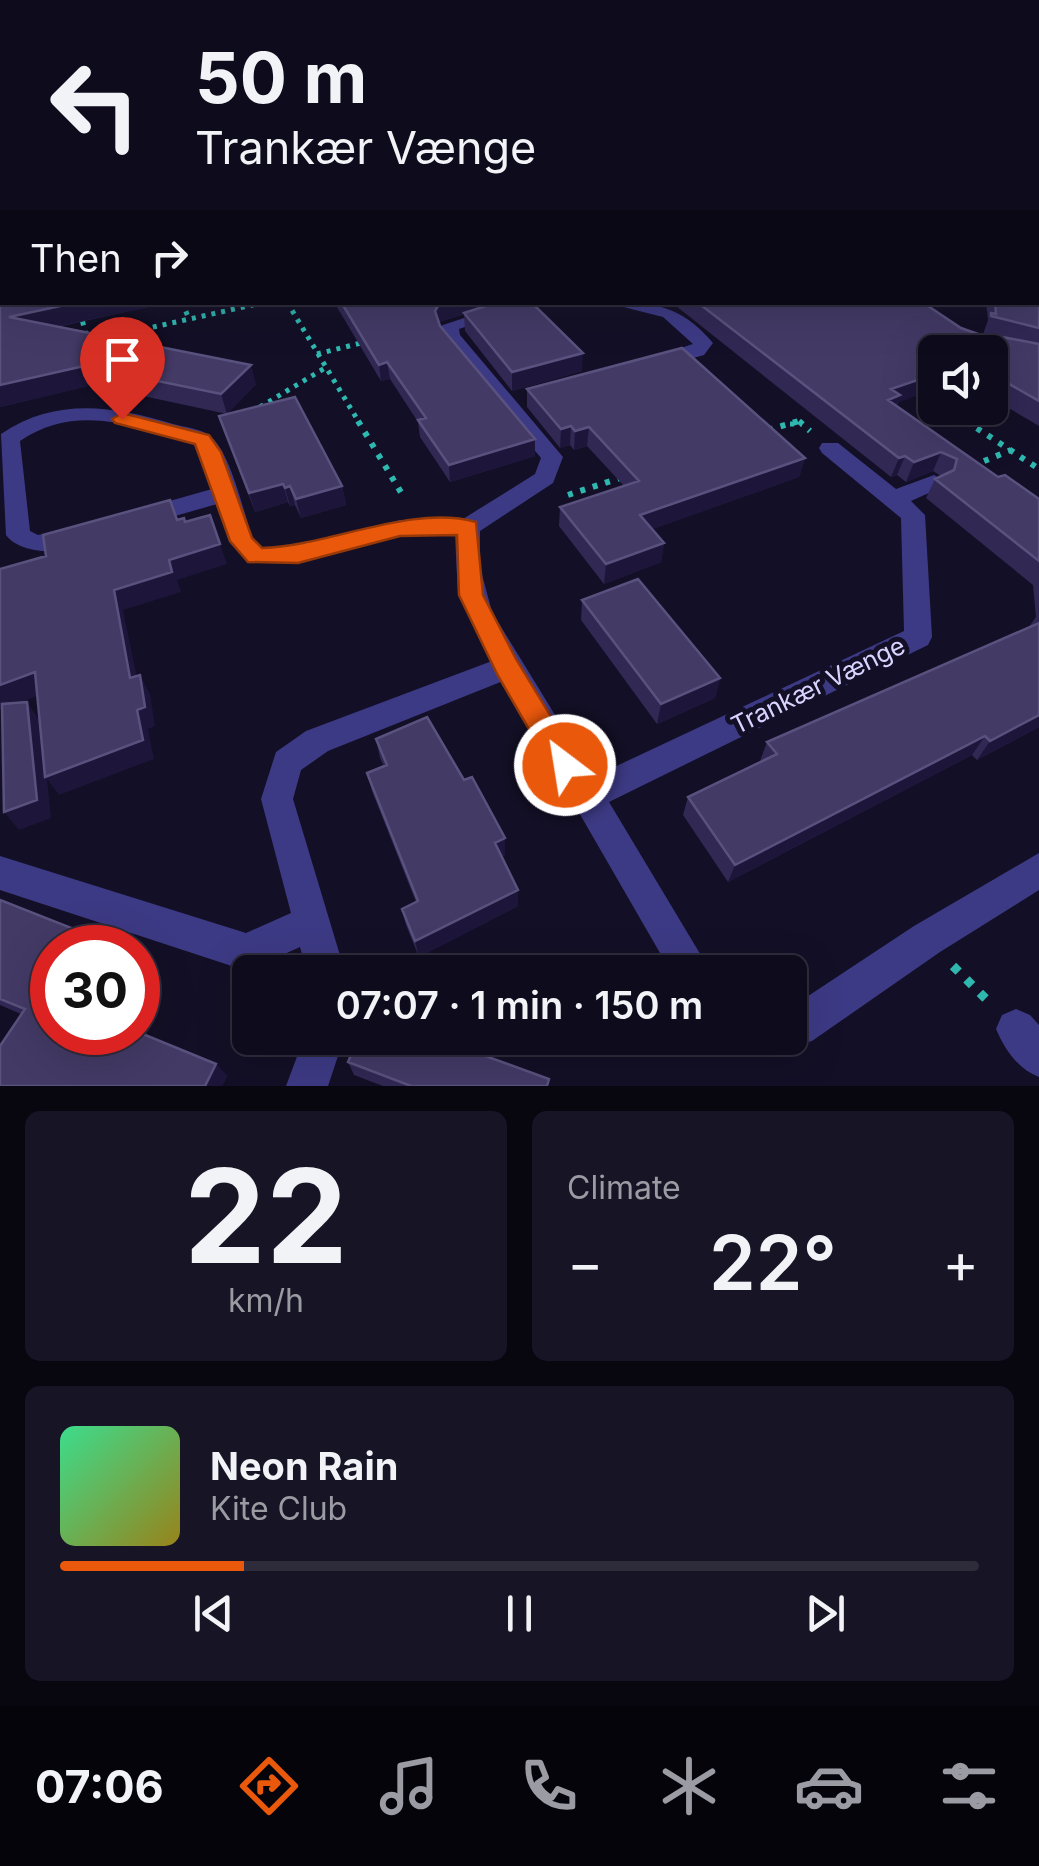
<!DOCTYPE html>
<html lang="en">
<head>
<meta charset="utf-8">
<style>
  :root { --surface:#0e0b1c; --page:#171425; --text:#f1f3f6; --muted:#9b9ba3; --line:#2e2b3b; --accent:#ea580c }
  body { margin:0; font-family:Inter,sans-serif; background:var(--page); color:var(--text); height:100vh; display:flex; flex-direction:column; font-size:38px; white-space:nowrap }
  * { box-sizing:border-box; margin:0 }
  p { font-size:32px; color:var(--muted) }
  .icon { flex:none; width:55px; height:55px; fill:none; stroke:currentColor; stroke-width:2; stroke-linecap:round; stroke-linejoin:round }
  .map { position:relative; height:1086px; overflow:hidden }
  .drawer { display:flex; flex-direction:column; gap:25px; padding:25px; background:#08060f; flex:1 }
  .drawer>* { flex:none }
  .top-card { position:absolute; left:0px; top:0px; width:1040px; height:305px; box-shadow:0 10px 40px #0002,0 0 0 2px var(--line); background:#0e0b1c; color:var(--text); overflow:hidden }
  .controls { position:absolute; left:918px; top:335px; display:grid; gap:20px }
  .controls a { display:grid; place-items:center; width:90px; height:90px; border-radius:15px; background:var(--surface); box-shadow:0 10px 40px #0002,0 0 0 2px var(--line); font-size:50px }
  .speed { position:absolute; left:30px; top:925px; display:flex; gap:20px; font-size:50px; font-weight:700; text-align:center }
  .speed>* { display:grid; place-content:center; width:130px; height:130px; border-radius:50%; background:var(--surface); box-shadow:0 10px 40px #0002,0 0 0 2px var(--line); line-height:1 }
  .speed .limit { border:15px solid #d22; background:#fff; color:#111 }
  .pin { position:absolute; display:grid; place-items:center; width:85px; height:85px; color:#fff; margin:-102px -42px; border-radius:50% 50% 50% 0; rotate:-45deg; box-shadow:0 0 10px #0007 }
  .pin .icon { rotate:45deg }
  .me { position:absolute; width:110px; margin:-55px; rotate:329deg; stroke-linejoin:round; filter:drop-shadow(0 0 8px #0008) }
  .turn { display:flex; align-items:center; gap:35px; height:210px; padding:0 30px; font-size:45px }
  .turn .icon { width:130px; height:130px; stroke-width:2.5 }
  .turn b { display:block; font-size:70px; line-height:85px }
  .then { display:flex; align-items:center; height:95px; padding:0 30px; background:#0003; gap:20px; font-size:38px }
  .big { font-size:75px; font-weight:600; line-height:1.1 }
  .drawer .tile { flex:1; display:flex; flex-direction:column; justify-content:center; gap:15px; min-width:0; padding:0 35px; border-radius:15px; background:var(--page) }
  .drawer .dial { align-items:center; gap:0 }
  .dial b { font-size:130px; line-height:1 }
  .song { display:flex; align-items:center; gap:30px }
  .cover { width:120px; height:120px; border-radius:15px; background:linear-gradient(135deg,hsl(150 70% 55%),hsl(50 70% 35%)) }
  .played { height:10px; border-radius:5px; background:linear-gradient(90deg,var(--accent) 20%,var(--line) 20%) }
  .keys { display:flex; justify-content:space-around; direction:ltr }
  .heat { display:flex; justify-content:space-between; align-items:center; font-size:55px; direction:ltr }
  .drawer .tiles { flex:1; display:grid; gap:25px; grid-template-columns:1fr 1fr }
  .tile:last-child { grid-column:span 2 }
  .trip { position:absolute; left:232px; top:955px; width:575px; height:100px; border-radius:15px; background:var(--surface); box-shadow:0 10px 40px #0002,0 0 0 2px var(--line); font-weight:600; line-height:100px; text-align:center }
  .tabs { display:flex; height:160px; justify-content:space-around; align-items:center; background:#06040b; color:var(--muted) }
  .tabs .icon { width:70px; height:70px }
  .tabs .on { color:var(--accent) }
  .tabs b { font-size:45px; color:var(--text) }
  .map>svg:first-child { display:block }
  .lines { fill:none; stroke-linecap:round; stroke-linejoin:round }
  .path-far2 { stroke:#2fb8b0; stroke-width:5; stroke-dasharray:4 6; stroke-linecap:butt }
  .path-far1 { stroke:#2fb8b0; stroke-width:6; stroke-dasharray:5 8; stroke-linecap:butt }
  .path { stroke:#2fb8b0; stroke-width:9; stroke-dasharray:8 11; stroke-linecap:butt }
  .minor { fill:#3d3a85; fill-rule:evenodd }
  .wall { fill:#312854 }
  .shaded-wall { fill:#1d163a }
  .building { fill:#433a66; stroke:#5a527e; stroke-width:2.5 }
  .route { fill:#ea580c; stroke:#983908; stroke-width:2.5 }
  .labels { text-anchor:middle; stroke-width:10; stroke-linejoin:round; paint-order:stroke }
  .street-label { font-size:25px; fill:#d9d4ff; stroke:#130f26 }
</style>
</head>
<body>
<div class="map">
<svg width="1039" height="1086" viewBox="0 0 1039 1086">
  <rect width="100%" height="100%" fill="#130f26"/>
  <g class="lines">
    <path class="path-far2" d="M78 302 87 340
      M182 302 189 319
      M287 302 360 424
      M104 338 266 302
      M317 354 365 342
      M920 390 935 400
      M260 407 325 368
      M946 408 970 424
      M790 424H802"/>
    <path class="path-far1" d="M358 421 405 499
      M799 421 810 431
      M966 421 1039 469
      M768 430 799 421
      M972 466 1011 450
      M568 495 623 477"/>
    <path class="path" d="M953 966 990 1003"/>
    <path class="minor" d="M1038 183H1039V191H1038Z
      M0 185H2V193H0Z
      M512 302H541L459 329 460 335 563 457 553 483 480 531V567L492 612 593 777 904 631 901 518 822 453 819 448 822 443H838L896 489 934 475 946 482 942 487 911 501 925 515 932 637 928 645 609 802 711 972H671L503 681 328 751 301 770 293 799 345 972H307L300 947 247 971 0 890V856L246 933 291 913 261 799 276 752 306 731 492 661 458 595 455 536H400L297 564 247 562 229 541 217 504 140 526 128 518 131 512 212 489 194 445C136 425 75 403 20 441L30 531 38 535 78 528 90 537C75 557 21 556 6 535L1 434C56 397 113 406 173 424 184 427 202 429 210 436 230 451 244 513 252 537L262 547 297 546 400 520 463 519 535 474 541 458 444 340 440 326Z
      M604 302C653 302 680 304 713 343L704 355 657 368 650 366V358L693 344 663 317Z
      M1039 853V890L940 952 812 1041 790 1048 776 1042 774 1038H790V1008L914 926Z
      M1016 1009 1030 1015 1039 1025V1077C1018 1069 1005 1050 996 1029L1002 1015Z
      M304 1038H344L328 1086H286Z"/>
  </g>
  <path class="wall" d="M0 198 2 302H171L57 327 256 384 227 414 92 385 0 407Z
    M1039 226V426L990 397V352H935L896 406 998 477 1039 499V727L977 760 972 755 728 882 683 815 688 797 760 761 767 742 1028 628 1036 617 1033 585 926 498 935 479 941 476 933 471 906 482 897 475 891 477 671 302H922L961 328 990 339 991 336 983 334 988 320 986 302H1038Z
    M334 302H531L582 371 512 391 465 331 464 314 439 322 440 326 535 439V456L450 482 420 437 418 422 390 379 381 381Z
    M527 389 805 458 799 477 652 529 664 543 661 562 604 584 559 526 560 507 624 486 587 446 574 450 570 445 560 448 527 407Z
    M219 416 342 486 346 505 301 518 295 505 290 506 288 502 255 512Z
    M582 600 720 678 715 698 657 724 581 620Z
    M376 739 505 855 502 857 518 890V906L419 957 406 925 402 909 416 902 372 791 367 773 384 766 380 758Z
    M0 900 74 929 88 944 86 948H52V1032H138L216 1064 227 1076 222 1086H0V1046L21 1014 0 1005Z
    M348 1062 548 1086H383L354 1075Z"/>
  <path class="shaded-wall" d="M79 302H171L17 335 9 317Z
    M450 302H499L439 322 435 311 438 306Z
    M583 353 582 371 512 391V372Z
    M387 362 390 379 381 381 379 365Z
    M251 365 256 384 227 414 221 394Z
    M84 366 92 385 0 407V385Z
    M935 374V389L897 403 893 414 884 408 891 389Z
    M571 426 570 445 560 448 561 429Z
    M589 427 587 446 574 450 575 431Z
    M535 439V456L450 482 449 465Z
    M941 452 933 471 906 482 914 462Z
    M905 456 897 475 891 477 899 458Z
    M805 458 799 477 637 535 640 515Z
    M283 484 288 502 255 512 249 493Z
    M290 486 295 505 290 506 285 488Z
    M342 486 346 505 301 518 296 499Z
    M664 543 661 562 604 584 606 564Z
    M220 544 227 564 177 580 181 592 123 610 141 697 130 678 114 590 169 560Z
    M35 672 48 692 0 710V685Z
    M140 675 150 694 155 726 148 729 154 759 59 795 47 779 51 818 19 830 4 812 27 702 40 721 137 710Z
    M720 678 715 698 657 724 661 704Z
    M1039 715V727L977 760 990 741Z
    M985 736 972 755 728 882 735 865Z
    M505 838V855L496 860 495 843Z
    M518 890V906L419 957 415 941Z
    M74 929 88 944 86 948H61Z
    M52 960V984L43 975Z
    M216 1064 227 1076 222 1086H205Z"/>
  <path class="building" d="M0 198H2V302H79L9 317 251 365 221 394 84 366 0 385Z
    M1038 226H1039V328L991 316V313L996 314 995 302H1038Z
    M341 302H450L438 306 435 311 440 326 535 439 449 465 418 420 426 418 387 362 379 365Z
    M498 302H531L583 353 512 372 464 313Z
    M697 302H922L961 328 992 339V335L1039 344V401L990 373V352H935V374L891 389 900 395 888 400 998 477 1005 475 1039 499V561L935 479 954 470 957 459 941 452 914 462 905 456 899 458Z
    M682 348 805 458 640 515 664 543 606 564 560 507 639 481 589 427 575 431 571 426 561 429 527 389Z
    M295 397 342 486 296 499 290 486 285 488 283 484 249 493 219 416Z
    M170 500 177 520 184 518 185 522 210 515 220 544 169 560 172 572 114 590 130 678 140 675 145 707 137 710 143 740 45 777 35 672 0 685V569L46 556 43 535Z
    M638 579 720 678 661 704 582 600Z
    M1039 623V715L990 741 985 736 735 865 688 797 777 754 767 742Z
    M27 702 37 800 4 812 2 704Z
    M427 717 464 780 472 777 505 838 495 843 518 890 415 941 402 909 418 901 367 773 387 765 376 739Z
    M0 900 74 929 61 948H52V960L43 975 52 978V1032H138L216 1064 205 1086H0V1046L25 1009 0 999Z
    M358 1038H436L549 1079 547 1086H411L348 1062Z"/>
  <linearGradient id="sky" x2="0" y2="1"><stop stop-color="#0a0815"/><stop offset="0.53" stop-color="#333752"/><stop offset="1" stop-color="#333752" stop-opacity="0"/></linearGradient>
  <rect width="1039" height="325" fill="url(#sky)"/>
  <path class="route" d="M122 413 209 435 221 452 252 538 262 548C329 546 411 504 476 522L483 595 516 659 575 756 579 765 575 774 565 778 555 774 497 674 459 595 457 535 400 536 298 563 248 562 230 541 195 444 115 423 112 419Z"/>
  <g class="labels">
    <g class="street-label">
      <text transform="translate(818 685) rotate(-26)" y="9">Trankær Vænge</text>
    </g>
  </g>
</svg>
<div class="controls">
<a><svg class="icon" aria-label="sound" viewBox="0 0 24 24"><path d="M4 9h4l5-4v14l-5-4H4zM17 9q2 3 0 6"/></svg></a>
</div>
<div class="speed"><div class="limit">30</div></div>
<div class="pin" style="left:122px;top:419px;background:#d93025"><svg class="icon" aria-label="arrive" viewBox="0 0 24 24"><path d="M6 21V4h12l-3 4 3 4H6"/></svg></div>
<svg class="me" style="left:565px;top:765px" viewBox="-20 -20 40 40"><circle r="17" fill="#ea580c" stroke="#fff" stroke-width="3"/><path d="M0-11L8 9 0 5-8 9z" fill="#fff"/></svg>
<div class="trip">07:07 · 1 min · 150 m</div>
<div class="top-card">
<div class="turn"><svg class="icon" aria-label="left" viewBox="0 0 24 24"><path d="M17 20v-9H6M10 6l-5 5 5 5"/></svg><div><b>50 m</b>Trankær Vænge</div></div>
<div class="then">Then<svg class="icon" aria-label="right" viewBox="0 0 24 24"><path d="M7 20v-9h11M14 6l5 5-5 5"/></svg></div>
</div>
</div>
<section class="drawer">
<div class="tiles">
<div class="tile dial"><b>22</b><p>km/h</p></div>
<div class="tile"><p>Climate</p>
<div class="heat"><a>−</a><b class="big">22°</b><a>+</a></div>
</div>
<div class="tile">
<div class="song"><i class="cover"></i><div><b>Neon Rain</b><p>Kite Club</p></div></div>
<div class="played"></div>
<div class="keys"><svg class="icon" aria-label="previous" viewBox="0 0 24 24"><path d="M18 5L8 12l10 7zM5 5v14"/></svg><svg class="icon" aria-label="pause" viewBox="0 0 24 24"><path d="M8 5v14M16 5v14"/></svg><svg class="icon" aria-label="next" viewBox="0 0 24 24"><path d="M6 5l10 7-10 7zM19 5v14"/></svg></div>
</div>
</div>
</section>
<nav class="tabs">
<b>07:06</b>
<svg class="icon on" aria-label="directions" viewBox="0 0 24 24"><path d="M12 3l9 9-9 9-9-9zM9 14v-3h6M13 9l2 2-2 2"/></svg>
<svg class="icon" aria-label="music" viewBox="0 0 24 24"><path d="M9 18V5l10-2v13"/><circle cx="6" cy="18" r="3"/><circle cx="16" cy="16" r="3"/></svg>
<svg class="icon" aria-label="phone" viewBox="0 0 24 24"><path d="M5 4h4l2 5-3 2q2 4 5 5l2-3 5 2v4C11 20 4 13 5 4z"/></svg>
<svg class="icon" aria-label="climate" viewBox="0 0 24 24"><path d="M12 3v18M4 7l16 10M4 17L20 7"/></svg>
<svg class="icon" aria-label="car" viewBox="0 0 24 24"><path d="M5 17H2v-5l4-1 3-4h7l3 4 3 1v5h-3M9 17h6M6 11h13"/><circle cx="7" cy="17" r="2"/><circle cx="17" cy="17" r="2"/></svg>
<svg class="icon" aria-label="filters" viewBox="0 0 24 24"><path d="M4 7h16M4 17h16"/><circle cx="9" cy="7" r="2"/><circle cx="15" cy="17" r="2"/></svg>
</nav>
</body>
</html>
